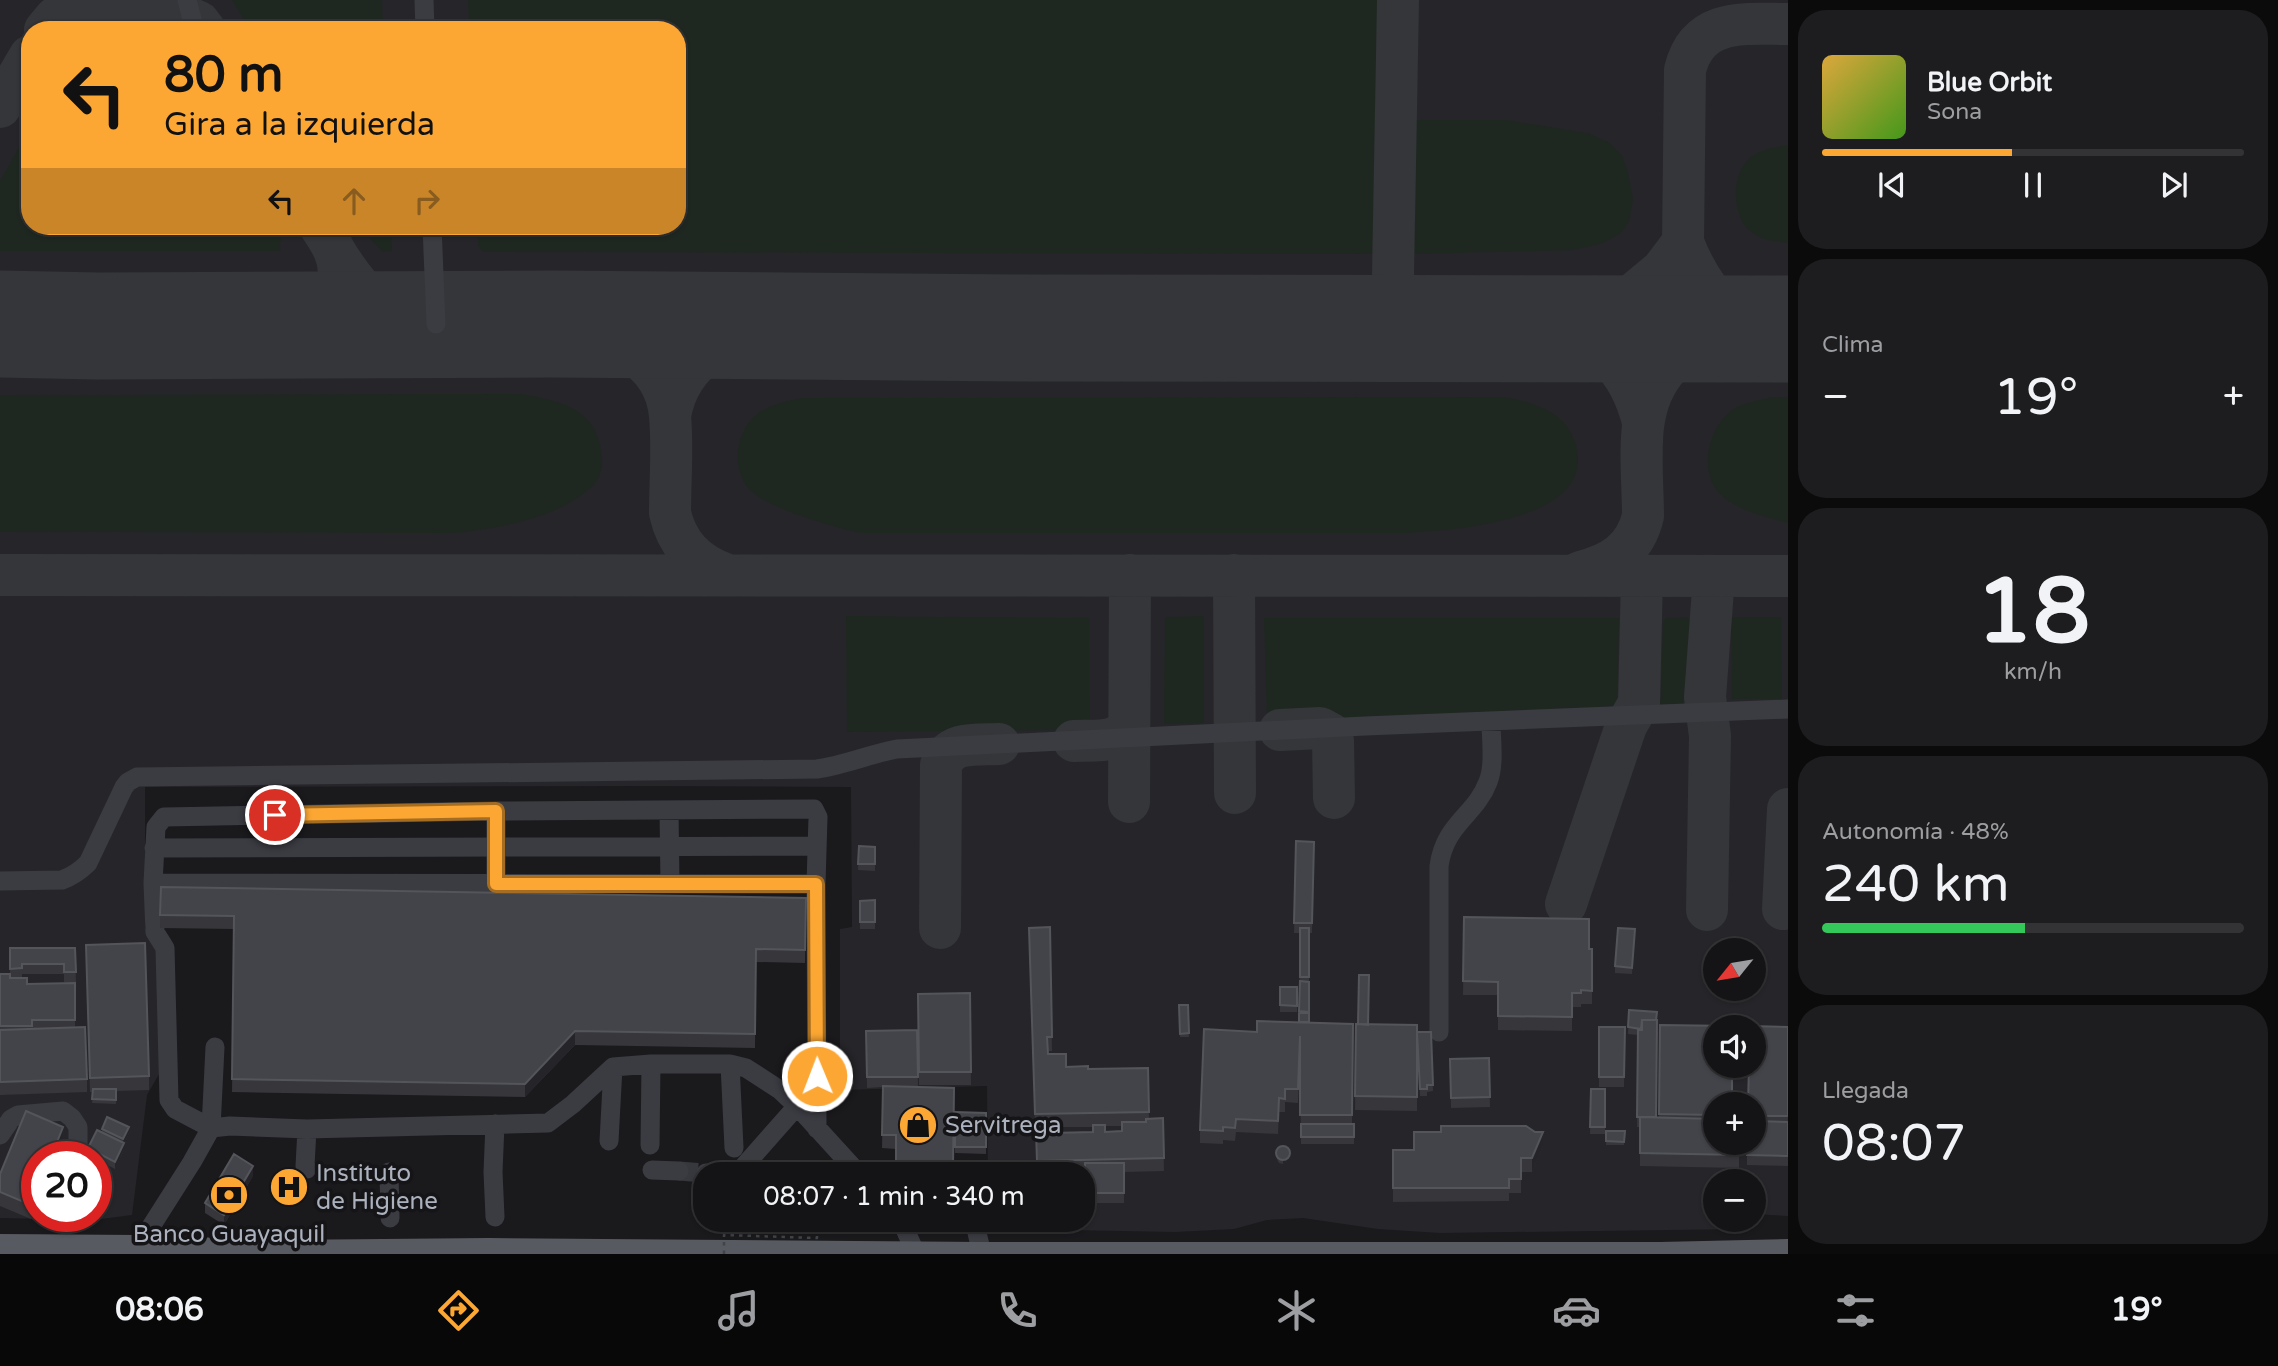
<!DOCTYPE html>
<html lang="es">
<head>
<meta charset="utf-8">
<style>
  :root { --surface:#141416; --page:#1d1d1f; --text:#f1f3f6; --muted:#9d9ea1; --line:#333335; --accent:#fca733 }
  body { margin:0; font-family:"Varela Round",sans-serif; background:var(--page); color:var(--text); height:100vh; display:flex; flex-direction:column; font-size:26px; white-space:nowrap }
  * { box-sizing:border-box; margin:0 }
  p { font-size:23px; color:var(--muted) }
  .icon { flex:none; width:38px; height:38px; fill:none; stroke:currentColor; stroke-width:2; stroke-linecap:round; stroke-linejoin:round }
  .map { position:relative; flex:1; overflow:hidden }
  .drawer { display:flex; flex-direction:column; gap:10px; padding:10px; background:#0b0b0c; width:490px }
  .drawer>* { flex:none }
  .hud { position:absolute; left:21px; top:21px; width:665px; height:214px; border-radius:28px; box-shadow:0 2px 5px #0004,0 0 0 2px var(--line); background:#fca733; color:#111; overflow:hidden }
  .needle { width:46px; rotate:240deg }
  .controls { position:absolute; left:1703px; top:938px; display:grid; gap:14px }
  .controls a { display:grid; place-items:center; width:63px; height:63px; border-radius:50%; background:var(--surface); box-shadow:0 2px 5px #0004,0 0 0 2px var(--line); font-size:35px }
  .speed { position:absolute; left:21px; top:1141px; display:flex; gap:14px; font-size:35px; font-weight:700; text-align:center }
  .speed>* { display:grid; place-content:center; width:91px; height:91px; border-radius:50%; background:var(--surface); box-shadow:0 2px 5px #0004,0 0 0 2px var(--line); line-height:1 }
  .speed .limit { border:10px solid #d22; background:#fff; color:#111 }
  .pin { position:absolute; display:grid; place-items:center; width:60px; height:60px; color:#fff; margin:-30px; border:4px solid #fff; border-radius:50%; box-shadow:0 2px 7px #0007 }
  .me { position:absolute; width:77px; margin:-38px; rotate:359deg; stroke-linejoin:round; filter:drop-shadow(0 0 5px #0008) }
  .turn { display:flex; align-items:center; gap:24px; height:147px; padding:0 28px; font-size:32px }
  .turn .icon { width:91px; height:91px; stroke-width:2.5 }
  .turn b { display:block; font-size:49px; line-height:60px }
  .lanes { display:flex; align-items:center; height:66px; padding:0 28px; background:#0003; justify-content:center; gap:35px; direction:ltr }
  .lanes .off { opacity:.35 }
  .big { font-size:52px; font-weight:600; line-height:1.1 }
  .drawer .widget { flex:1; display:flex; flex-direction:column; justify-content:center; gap:10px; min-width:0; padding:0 24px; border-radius:28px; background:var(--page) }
  .drawer .dial { align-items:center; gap:0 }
  .dial b { font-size:91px; line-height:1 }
  .song { display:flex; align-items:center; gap:21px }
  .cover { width:84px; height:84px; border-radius:10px; background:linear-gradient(135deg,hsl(40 70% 55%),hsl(100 70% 35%)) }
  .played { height:7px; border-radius:4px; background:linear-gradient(90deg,var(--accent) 45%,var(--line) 45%) }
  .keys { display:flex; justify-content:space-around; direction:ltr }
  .heat { display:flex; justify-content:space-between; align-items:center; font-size:38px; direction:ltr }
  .charge { height:10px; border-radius:5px; background:linear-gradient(90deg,#34c759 48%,var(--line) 0) }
  .trip { position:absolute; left:693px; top:1162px; width:402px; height:70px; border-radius:28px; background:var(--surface); box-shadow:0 2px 5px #0004,0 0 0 2px var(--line); font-weight:600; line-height:70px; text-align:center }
  .tabs { display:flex; height:112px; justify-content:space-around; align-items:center; background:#080809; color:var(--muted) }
  .tabs .icon { width:49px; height:49px }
  .tabs .on { color:var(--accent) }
  .tabs b { font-size:32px; color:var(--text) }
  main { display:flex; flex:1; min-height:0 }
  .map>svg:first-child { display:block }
  .built { fill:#26262a; fill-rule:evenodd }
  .green { fill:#1f2820 }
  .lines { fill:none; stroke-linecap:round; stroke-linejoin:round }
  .taxiway { stroke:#34363a; stroke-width:42 }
  .runway { stroke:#34363a; stroke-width:107 }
  .minor-tunnel { stroke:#37383d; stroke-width:19; stroke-dasharray:19 10; stroke-linecap:butt }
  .path { stroke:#414449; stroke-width:2.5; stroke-dasharray:3.5 5; stroke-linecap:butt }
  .minor { stroke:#3b3c42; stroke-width:19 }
  .major { stroke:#575a61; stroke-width:24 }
  .path-bridge { stroke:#414449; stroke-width:2.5; stroke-dasharray:3.5 5; stroke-linecap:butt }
  .wall { fill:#36363b; fill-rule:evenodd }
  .shaded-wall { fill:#252529 }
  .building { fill:#434449; stroke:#53555b; stroke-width:2 }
  .route-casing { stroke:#a46d21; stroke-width:18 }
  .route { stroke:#fca733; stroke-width:12 }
  .labels { text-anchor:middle; stroke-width:7; stroke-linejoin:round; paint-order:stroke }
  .poi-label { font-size:24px; fill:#acb2bd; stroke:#151518; text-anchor:start }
</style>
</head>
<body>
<main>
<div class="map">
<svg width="1788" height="1254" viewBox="0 0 1788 1254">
  <rect width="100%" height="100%" fill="#1a1a1d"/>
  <path class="built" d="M0 0H1788V1216L1754 1214V1181H1715V1220H1744L1742 1229 1440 1233 1378 1229 1303 1218 1267 1220 1234 1229 1175 1232 1068 1230 988 1225V1220H1083V1174H988L987 1086 840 1090V929L852 927 851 787 651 786 145 787V928L158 953 162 1069 147 1095 132 1215 93 1220 0 1218ZM30 30H677V226H30ZM1715 950H1754V989H1715ZM1715 1027H1754V1066H1715ZM1715 1104H1754V1143H1715ZM37 1157H96V1216H37Z"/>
  <path class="green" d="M232 0H382L383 30H250Z
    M468 0H1381L1377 254 483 252 478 245 477 226H677V30H469Z
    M1412 120H1507L1588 133 1610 143 1622 156 1628 172 1633 199 1629 222 1619 235 1600 244 1574 250 1410 254Z
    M30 128V226H277L281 233 280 251H0V181Z
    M1788 145V243C1774 241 1763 241 1751 232 1731 216 1730 173 1751 157 1762 149 1775 147 1788 145Z
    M363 226H391L392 251 383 252 372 241Z
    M521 394C563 401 598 409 602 457 603 471 599 481 588 490 554 519 500 528 456 533L0 532V395Z
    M1506 397C1534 403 1565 411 1575 442 1601 521 1455 530 1406 533H860C833 527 770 509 751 491 730 471 735 431 757 414 771 404 786 401 802 398Z
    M1773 397H1788V523C1765 517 1742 512 1723 497 1697 475 1707 428 1732 410 1743 402 1760 400 1773 397Z
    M846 616 1089 618 1090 730 847 732Z
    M1204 616V723L1164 724 1165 617Z
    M1687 617 1691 622 1683 704 1656 705 1661 698 1663 622 1666 618Z
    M1731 617H1781L1782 699H1732Z
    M1264 618H1619L1617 706 1267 721Z"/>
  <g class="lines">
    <path class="taxiway" d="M45 30 55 18H64L192 19 199 22 205 30
      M0 107 30 56
      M1683 242C1696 277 1716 303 1743 329
      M334 250C360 293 384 320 436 324
      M284 324C321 318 351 289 334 250 330 241 325 234 320 226
      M552 324C603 334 665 354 670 416 673 448 670 481 670 513 677 544 695 563 725 574
      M1392 329 1398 0
      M1541 329C1599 340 1628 364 1643 422
      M1591 329 1662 270 1683 242 1685 70C1698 17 1745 24 1788 24
      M670 416C680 357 728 337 781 325
      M1580 572C1612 564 1635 550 1643 516 1643 488 1639 446 1644 420 1653 365 1692 339 1743 329
      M0 575 1788 576
      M1234 575 1235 793
      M1280 730 1320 728 1331 734 1333 741 1334 798
      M1074 741C1093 740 1124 745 1129 721
      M1129 802 1130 575
      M1566 904 1626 726 1639 703 1642 575
      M1783 909 1788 809
      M1707 910 1710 736 1705 697 1714 576
      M940 928 941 765C950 740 977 745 999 744"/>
    <path class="runway" d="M0 324 98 326 552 324 1020 328 1788 329"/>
    <path class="minor-tunnel" d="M679 1171 706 1173"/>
    <path class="path" d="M738 1228 746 1229
      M738 1231V1220"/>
    <path class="minor" d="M187 0 192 19
      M424 0 425 30
      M432 226 436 324
      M669 810 670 884
      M496 811V884
      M154 848 816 846
      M0 881 62 880C73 876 80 871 88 863L124 787 128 782 137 777 817 769C844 765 870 754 897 749L1365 726 1788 709
      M153 883 816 884 818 817 814 809 496 811 164 817 156 827 153 883 155 932 165 948 169 1100 175 1109 211 1128 230 1126 307 1129 548 1123 573 1104 613 1067 651 1064H730L746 1068 780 1090 797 1106 859 1174
      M816 884 817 1129
      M1439 1032V866C1445 823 1475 816 1488 782 1495 764 1491 740 1491 721
      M730 1064 734 1148
      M495 1124 493 1172 495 1217
      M307 1129 305 1166 307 1169
      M0 1135 11 1119 18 1115 63 1111 72 1118 78 1127V1157
      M609 1141 613 1067
      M650 1145 651 1064
      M652 1170 679 1171
      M389 1172 390 1218
      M706 1173 715 1174
      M737 1174 797 1106
      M901 1220 916 1254
      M974 1220 982 1254
      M138 1247 192 1162 211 1128 215 1047"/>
    <path class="major" d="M0 1246 138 1247 277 1252 489 1250 982 1254H1660L1788 1251"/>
    <path class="path-bridge" d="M724 1254V1235L817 1238V1229H746"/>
  </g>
  <path class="wall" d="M1296 841 1314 842 1312 933H1309V1022L1353 1024 1352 1124H1354V1144H1301L1300 1050 1298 1103 1285 1102V1112H1279L1278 1134 1236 1132 1235 1141 1223 1140V1144L1200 1143V1130L1257 1032 1299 1022 1300 933H1294Z
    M859 846 875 847V871L858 870Z
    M161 887 806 898 805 963 756 962 755 1048 575 1045 525 1097 232 1092 234 929 160 928Z
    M875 900V929H860V901Z
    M1464 917 1592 949V1004H1581V1007H1572V1031L1498 1030V995H1463Z
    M1050 927 1052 1051H1047L1048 1054 1066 1067 1088 1069 1148 1068 1149 1119 1163 1118 1164 1171 1124 1172V1203H1085V1173L1037 1174 1036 1131H1040V1128H1035L1029 941ZM1105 1126H1122V1131L1105 1132ZM1050 1127H1093V1132L1051 1133Z
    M1635 936 1632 974 1615 973V966Z
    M10 948H75L76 982H64V974H22V978L27 984 75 983V1027L87 1079V1092L0 1095V974H10Z
    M86 958 149 1076V1090L116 1091V1104L92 1103 93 1092H90Z
    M1280 987H1297V1012H1280Z
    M970 993 971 1085H919L918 994Z
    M1179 1005H1188L1189 1037H1180Z
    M1629 1010 1657 1012 1656 1118H1659L1660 1025 1715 1104V1143H1739V1168L1640 1166V1127H1637L1638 1035 1628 1034Z
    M1356 1024 1417 1025V1111L1355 1110Z
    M1599 1027H1625L1624 1087H1599Z
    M1788 1027V1166L1747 1165V1143H1754V1104Z
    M917 1030 918 1087 954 1088 953 1174H896V1149L882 1148 883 1087 867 1088 866 1031Z
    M1417 1032H1431L1433 1091 1427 1092V1096H1420Z
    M1489 1058 1490 1107 1451 1108 1450 1059Z
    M1591 1089H1605V1134H1590Z
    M955 1112 986 1113V1154L955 1153Z
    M102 1129 129 1133 124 1145V1150L115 1169 96 1159V1157H91L88 1155V1148L102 1132Z
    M1606 1131H1625L1624 1145H1606Z
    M63 1140 37 1157V1206L31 1219 0 1206V1174Z
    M1543 1146 1532 1172H1521V1193H1509V1201L1393 1202V1150Z
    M1289 1150V1160L1283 1164 1279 1163 1276 1157V1153Z
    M253 1176 224 1225 205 1213V1203Z"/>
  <path class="shaded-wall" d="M575 1031V1045L525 1097V1084Z
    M63 1127V1140L57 1157H51Z
    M129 1127V1133L124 1145V1150L115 1169V1162L123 1143V1139Z
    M1543 1132V1146L1532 1172V1158Z
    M1289 1157V1160L1283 1164V1160Z
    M253 1166V1176L224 1225V1215Z
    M37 1192V1206L31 1219V1205Z"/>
  <path class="building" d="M1296 841 1314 842 1312 923H1294Z
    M859 846 875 847V864H858Z
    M161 887 806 898 805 950 756 949 755 1034 575 1031 525 1084 232 1079 234 916 160 915Z
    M875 900V922H860V901Z
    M1464 917 1589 919V949H1592V991L1581 990V993H1572V1017L1498 1016V982L1463 981Z
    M1050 927 1052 1037H1047L1048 1054H1066V1067L1088 1066V1069L1148 1068 1149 1112 1035 1114 1029 928Z
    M1300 928H1309V977H1300Z
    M1618 928 1635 929 1632 968 1615 966Z
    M145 943 149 1076 90 1078 86 945Z
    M10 948H75L76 972H64V964H22V968L10 969Z
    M0 974H10V978H27V984L75 983V1020H32V1026H0Z
    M1359 975H1369L1368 1025 1358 1024Z
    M1300 981 1309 982V1012L1299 1011Z
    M1280 987H1297V1006L1280 1005Z
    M970 993 971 1072H919L918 994Z
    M1179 1005H1188L1189 1033 1180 1034Z
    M1629 1010 1657 1012 1656 1020H1642L1641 1029 1628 1027Z
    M1299 1013H1309V1022H1299Z
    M1642 1020H1657L1656 1117H1637L1638 1030H1642Z
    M1257 1021 1353 1024 1352 1115H1300V1036L1298 1089H1285V1099L1279 1098 1278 1121 1236 1119 1235 1128 1223 1127V1131L1200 1130 1204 1029 1257 1032Z
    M1356 1024 1417 1025V1097L1355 1096Z
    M1660 1025 1732 1026V1027H1715V1066H1732V1104H1715V1115L1659 1114Z
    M1749 1026 1788 1027V1116H1754V1104H1748L1749 1066H1754V1027Z
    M85 1027 87 1079 0 1082V1030Z
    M1599 1027H1625L1624 1077H1599Z
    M917 1030 918 1077H867L866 1031Z
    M1417 1032H1431L1433 1085H1427V1089H1420Z
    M1489 1058 1490 1097 1451 1098 1450 1059Z
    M883 1086 954 1088 953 1169 896 1168V1135H882Z
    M93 1089H116V1100L92 1099Z
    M1591 1089H1605V1127H1590Z
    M26 1111 63 1127 51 1157H37V1192L31 1205 0 1192V1174Z
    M955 1112 986 1113V1147H955Z
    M107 1117 129 1127 123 1139 102 1129Z
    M1640 1117 1715 1119V1143H1739V1155L1640 1153Z
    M1163 1118 1164 1158 1037 1161 1036 1131H1041L1040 1126 1050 1125 1051 1133 1093 1132V1125H1105V1132L1122 1131V1122H1146V1119Z
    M1754 1121 1788 1122V1156L1747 1155V1143H1754Z
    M1301 1124H1354V1137H1301Z
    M1441 1126H1526L1535 1132H1543L1532 1158H1521V1179H1509V1188H1393V1150H1414V1132H1441Z
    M97 1130 124 1143 115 1162 88 1148Z
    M1606 1131H1625L1624 1142 1606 1141Z
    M1276 1153a7 7 0 1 1 14 0a7 7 0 1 1-14 0Z
    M234 1154 253 1166 224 1215 205 1203Z
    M1085 1163H1124V1193H1085Z"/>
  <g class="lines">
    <g class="route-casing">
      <path id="route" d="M275 815 496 811V884H816L817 1076"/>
    </g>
    <use href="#route" class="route"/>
  </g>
  <defs>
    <g id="shop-disc" transform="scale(2.0125)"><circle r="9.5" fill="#fca733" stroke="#151518"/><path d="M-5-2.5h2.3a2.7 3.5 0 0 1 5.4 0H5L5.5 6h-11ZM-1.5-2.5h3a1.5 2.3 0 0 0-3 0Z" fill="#111"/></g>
    <g id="hospital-disc" transform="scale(2.0125)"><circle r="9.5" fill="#fca733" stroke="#151518"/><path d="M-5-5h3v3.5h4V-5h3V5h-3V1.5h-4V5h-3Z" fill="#111"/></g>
    <g id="bank-disc" transform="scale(2.0125)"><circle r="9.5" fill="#fca733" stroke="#151518"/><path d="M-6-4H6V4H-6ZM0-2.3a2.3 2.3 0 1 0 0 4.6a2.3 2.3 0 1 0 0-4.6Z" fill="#111"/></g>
  </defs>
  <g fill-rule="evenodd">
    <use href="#shop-disc" x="918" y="1125"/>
    <use href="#hospital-disc" x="289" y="1187"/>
    <use href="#bank-disc" x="229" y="1195"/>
  </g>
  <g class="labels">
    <g class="poi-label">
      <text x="945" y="1133">Servitrega</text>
      <text x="316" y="1181">Instituto<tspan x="316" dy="28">de Higiene</tspan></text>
      <text x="229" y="1242" text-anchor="middle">Banco Guayaquil</text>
    </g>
  </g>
</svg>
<div class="controls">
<a><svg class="needle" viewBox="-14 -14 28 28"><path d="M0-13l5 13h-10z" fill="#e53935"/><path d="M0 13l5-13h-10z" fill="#9d9ea1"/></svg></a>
<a><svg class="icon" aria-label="sound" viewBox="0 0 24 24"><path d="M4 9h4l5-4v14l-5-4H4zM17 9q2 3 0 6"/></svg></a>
<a>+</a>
<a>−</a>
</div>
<div class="speed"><div class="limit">20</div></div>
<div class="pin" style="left:275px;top:815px;background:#d93025"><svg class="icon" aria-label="arrive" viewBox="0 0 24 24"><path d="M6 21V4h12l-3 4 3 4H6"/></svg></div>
<svg class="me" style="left:817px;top:1076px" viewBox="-20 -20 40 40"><circle r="17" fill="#fca733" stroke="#fff" stroke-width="3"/><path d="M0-11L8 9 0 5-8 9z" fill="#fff"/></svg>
<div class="trip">08:07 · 1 min · 340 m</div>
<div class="hud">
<div class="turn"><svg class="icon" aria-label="left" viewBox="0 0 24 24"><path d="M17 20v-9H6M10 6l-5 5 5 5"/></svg><div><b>80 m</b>Gira a la izquierda</div></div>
<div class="lanes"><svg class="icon" aria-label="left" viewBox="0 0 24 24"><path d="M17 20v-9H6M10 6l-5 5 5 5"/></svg><svg class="icon off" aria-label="ahead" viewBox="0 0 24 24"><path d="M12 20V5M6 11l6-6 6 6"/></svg><svg class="icon off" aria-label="right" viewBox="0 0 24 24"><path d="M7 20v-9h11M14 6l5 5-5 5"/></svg></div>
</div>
</div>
<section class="drawer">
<div class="widget">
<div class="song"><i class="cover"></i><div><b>Blue Orbit</b><p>Sona</p></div></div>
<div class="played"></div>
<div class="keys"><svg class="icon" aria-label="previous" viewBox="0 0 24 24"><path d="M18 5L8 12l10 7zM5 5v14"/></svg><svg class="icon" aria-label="pause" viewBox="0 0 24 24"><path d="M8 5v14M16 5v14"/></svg><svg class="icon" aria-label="next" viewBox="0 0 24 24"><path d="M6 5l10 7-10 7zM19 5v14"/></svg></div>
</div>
<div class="widget"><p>Clima</p>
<div class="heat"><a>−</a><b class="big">19°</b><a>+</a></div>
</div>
<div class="widget dial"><b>18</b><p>km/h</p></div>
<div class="widget"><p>Autonomía · 48%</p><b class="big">240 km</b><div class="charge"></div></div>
<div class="widget"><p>Llegada</p><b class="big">08:07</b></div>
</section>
</main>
<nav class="tabs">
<b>08:06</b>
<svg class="icon on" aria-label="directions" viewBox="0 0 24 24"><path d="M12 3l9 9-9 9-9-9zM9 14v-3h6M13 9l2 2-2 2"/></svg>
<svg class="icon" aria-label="music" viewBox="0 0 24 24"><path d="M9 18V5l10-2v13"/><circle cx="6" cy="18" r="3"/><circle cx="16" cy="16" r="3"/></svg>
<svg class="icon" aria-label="phone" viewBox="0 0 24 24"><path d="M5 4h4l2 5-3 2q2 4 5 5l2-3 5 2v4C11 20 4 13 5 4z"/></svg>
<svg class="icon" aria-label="climate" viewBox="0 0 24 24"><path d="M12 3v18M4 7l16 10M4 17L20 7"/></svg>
<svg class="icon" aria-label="car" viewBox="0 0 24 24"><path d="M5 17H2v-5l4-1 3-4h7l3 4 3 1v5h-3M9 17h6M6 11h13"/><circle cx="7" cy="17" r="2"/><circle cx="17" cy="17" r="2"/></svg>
<svg class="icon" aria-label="filters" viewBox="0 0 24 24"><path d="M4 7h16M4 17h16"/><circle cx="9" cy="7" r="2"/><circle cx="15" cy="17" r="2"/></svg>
<b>19°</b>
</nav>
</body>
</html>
